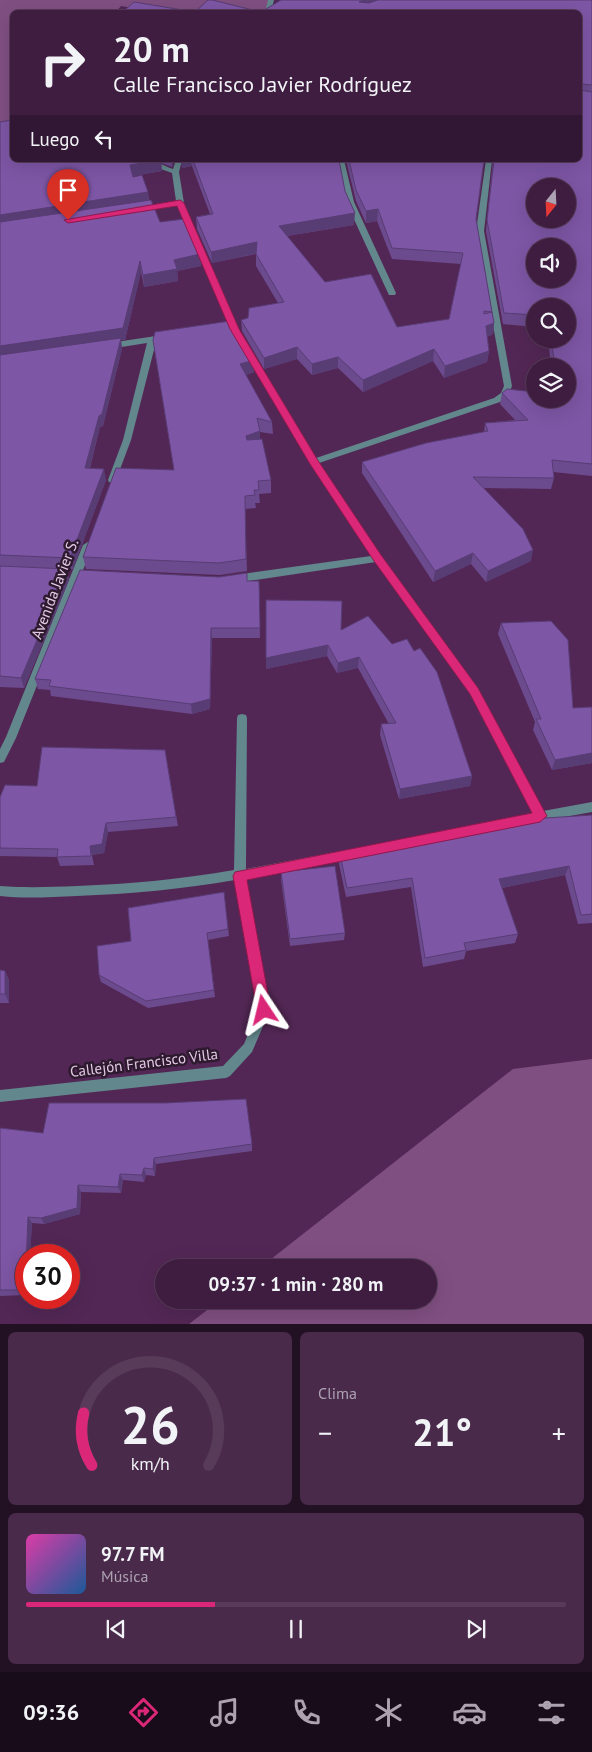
<!DOCTYPE html>
<html lang="es">
<head>
<meta charset="utf-8">
<style>
  :root { --surface:#3e1d40; --page:#492a4b; --text:#f1f3f6; --muted:#ada2b1; --line:#573b59; --accent:#db2777 }
  body { margin:0; font-family:"PT Sans",sans-serif; background:var(--page); color:var(--text); height:100vh; display:flex; flex-direction:column; font-size:19px; white-space:nowrap }
  * { box-sizing:border-box; margin:0 }
  p { font-size:16px; color:var(--muted) }
  .icon { flex:none; width:28px; height:28px; fill:none; stroke:currentColor; stroke-width:2; stroke-linecap:round; stroke-linejoin:round }
  .map { position:relative; height:1324px; overflow:hidden }
  .details { display:flex; flex-direction:column; gap:8px; padding:8px; background:#221023; flex:1 }
  .details>* { flex:none }
  .top-card { position:absolute; left:10px; top:10px; width:572px; height:152px; border-radius:8px; box-shadow:0 5px 20px #0002,0 0 0 1px var(--line); background:#3e1d40; color:var(--text); overflow:hidden }
  .needle { width:32px; rotate:198deg }
  .buttons { position:absolute; left:526px; top:178px; display:grid; gap:10px }
  .buttons a { display:grid; place-items:center; width:50px; height:50px; border-radius:50%; background:var(--surface); box-shadow:0 5px 20px #0002,0 0 0 1px var(--line); font-size:25px }
  .speed { position:absolute; left:15px; top:1244px; display:flex; gap:10px; font-size:25px; font-weight:700; text-align:center }
  .speed>* { display:grid; place-content:center; width:65px; height:65px; border-radius:50%; background:var(--surface); box-shadow:0 5px 20px #0002,0 0 0 1px var(--line); line-height:1 }
  .speed .limit { border:8px solid #d22; background:#fff; color:#111 }
  .pin { position:absolute; display:grid; place-items:center; width:42px; height:42px; color:#fff; margin:-51px -21px; border-radius:50% 50% 50% 0; rotate:-45deg; box-shadow:0 0 5px #0007 }
  .pin .icon { rotate:45deg }
  .me { position:absolute; width:55px; margin:-28px; rotate:350deg; stroke-linejoin:round; filter:drop-shadow(0 0 4px #0008) }
  .turn { display:flex; align-items:center; gap:18px; height:105px; padding:0 20px; font-size:22px }
  .turn .icon { width:65px; height:65px; stroke-width:2.5 }
  .turn b { display:block; font-size:35px; line-height:42px }
  .then { display:flex; align-items:center; height:48px; padding:0 20px; background:#0003; gap:10px; font-size:19px }
  .big { font-size:38px; font-weight:700; line-height:1.1 }
  .details .tile { flex:1; display:flex; flex-direction:column; justify-content:center; gap:8px; min-width:0; padding:0 18px; border-radius:8px; background:var(--page) }
  .details .dial { align-items:center; gap:0 }
  .dial svg { height:130px; overflow:visible; fill:none; stroke:var(--line); stroke-width:7; stroke-linecap:round; text-anchor:middle }
  .dial text { fill:var(--text); stroke:none }
  .song { display:flex; align-items:center; gap:15px }
  .cover { width:60px; height:60px; border-radius:8px; background:linear-gradient(135deg,hsl(320 70% 55%),hsl(210 70% 35%)) }
  .played { height:5px; border-radius:2px; background:linear-gradient(90deg,var(--accent) 35%,var(--line) 35%) }
  .keys { display:flex; justify-content:space-around; direction:ltr }
  .heat { display:flex; justify-content:space-between; align-items:center; font-size:28px; direction:ltr }
  .details .tiles { flex:1; display:grid; gap:8px; grid-template-columns:1fr 1fr }
  .tile:last-child { grid-column:span 2 }
  .trip { position:absolute; left:155px; top:1259px; width:282px; height:50px; border-radius:25px; background:var(--surface); box-shadow:0 5px 20px #0002,0 0 0 1px var(--line); font-weight:700; line-height:50px; text-align:center }
  .tab-bar { display:flex; height:80px; justify-content:space-around; align-items:center; background:#190c1a; color:var(--muted) }
  .tab-bar .icon { width:35px; height:35px }
  .tab-bar .selected { color:var(--accent) }
  .tab-bar b { font-size:22px; color:var(--text) }
  .map>svg:first-child { display:block }
  .green { fill:#7f4f81 }
  .lines { fill:none; stroke-linecap:round; stroke-linejoin:round }
  .minor { fill:#62878c; fill-rule:evenodd }
  .wall { fill:#6c4a8e }
  .shaded-wall { fill:#583c74 }
  .building { fill:#7d56a5; stroke:#583c74; fill-rule:evenodd }
  .route { fill:#db2777; stroke:#8e194d }
  .labels { text-anchor:middle; stroke-width:5; stroke-linejoin:round; paint-order:stroke }
  .street-label { font-size:15px; fill:#e5cae5; stroke:#2d1a2e }
</style>
</head>
<body>
<div class="map">
<svg width="592" height="1325" viewBox="0 0 592 1325">
  <rect width="100%" height="100%" fill="#532755"/>
  <path class="green" d="M0 0H271L268 12H158L121 6 116 12H12V131L0 133Z
    M592 1059V1324H189L220 1300H429V1268L261 1267 513 1069Z"/>
  <g class="lines">
    <path class="minor" d="M268 0H274L271 12H265Z
      M147 160C156 160 163 166 173 169L176 160H182L179 172 184 203 242 336 241 338 238 339 234 336 177 206 142 211 138 209 142 207 176 201 172 173 158 168Z
      M338 160H344L354 202 396 293 395 295H389L388 293 346 202Z
      M486 160H492L484 231 512 386 508 396 500 402 319 463 381 556 478 688 543 811 592 802V812L515 826 511 824 510 821 511 818 533 813 470 694 376 562 235 583 230 579 235 575 371 556 311 464 243 350 244 348H250L316 458 494 398 501 393 504 386 476 231Z
      M156 336 160 339 156 342 131 440 116 480 112 483 109 482 108 480 123 440 147 343 109 349 105 346 109 343Z
      M88 542 93 545 16 738 4 762 0 763V749L6 737 83 545Z
      M242 714 246 715 247 718 246 869 351 849 355 851 357 854 355 857 351 859 246 878 270 1010 252 1052 230 1076 226 1078 0 1102V1090L223 1066 244 1044 258 1010 235 880C183 889 130 894 77 896 51 897 26 899 0 896V886C26 888 51 887 77 886 130 884 182 879 234 870L237 718 238 715Z"/>
  </g>
  <path class="wall" d="M592 0V476L553 472 554 478 551 489 484 488 531 561 486 582 471 564 433 582 362 473V462L484 432 485 423 515 420 500 404 502 393 568 399V366H551L548 339H568V306H535V327L503 324 486 231 493 160H580L195 12H261Z
    M0 122 12 160H174L172 167 161 163 162 171 133 176 148 192 149 200 160 222 200 254 201 266 177 271 178 281 144 287 141 272 125 340H121L122 349 103 426 100 427 90 468 106 480 73 569H67L69 580 24 688 0 687Z
    M181 160H339L345 191 354 225 287 236 325 282 397 327 449 319 461 264 392 259 377 221 366 223 356 201 346 160H484L476 220 494 323 493 334 487 337 489 351 487 362 444 378 433 361 363 392 338 368 312 375 297 359 264 369 242 331 241 320 248 318 278 303 256 266V254L212 263 197 229 196 217 210 214 192 166 182 168Z
    M153 340 254 372 246 375 272 422 273 434 260 432V439L271 480V493L259 494 260 503H255L256 508 245 509 247 571 220 575 86 569 83 557 174 470 155 353Z
    M247 581H259L260 638H212L210 709 192 714 51 696 50 690 38 689 35 679Z
    M501 623 573 708 592 707V763L552 770 533 730 535 722 498 634Z
    M341 630 472 776 470 786 399 799 380 735 381 724H389L358 668 337 673 327 656 266 669Z
    M165 750 178 826 108 832 104 853 92 855 94 865 60 866 57 857 0 856V797Z
    M592 815V923L578 924 565 875 502 888 518 934 515 943 466 951 464 959 423 967 411 887 346 897 339 864 340 854Z
    M281 872 345 933 344 940 290 946 281 880Z
    M224 892 229 936 208 940 215 997 148 1008 101 982 99 975 131 941Z
    M0 970 5 971 9 980V1003H0Z
    M0 1128 43 1133 252 1144V1151L156 1164 155 1176 146 1175 144 1182 123 1180 121 1193 81 1192 80 1214 44 1224 32 1223 30 1255H26V1295L0 1296Z"/>
  <path class="shaded-wall" d="M363 0H389L358 12 359 2Z
    M161 160 162 171 132 176 130 165Z
    M171 160H174L172 167Z
    M181 160H191L192 166 182 168Z
    M148 192 149 203 0 227V215Z
    M378 209 377 221 366 223V211Z
    M355 213 354 225 279 237V226Z
    M257 242 258 253 212 263 211 252Z
    M200 254 201 266 177 271 178 281 144 287 143 275 174 260Z
    M140 261 141 272 125 340H121L122 349 103 426 100 427 87 479 0 358V346Z
    M494 323 493 334 484 338 486 326Z
    M297 347V359L264 369V358Z
    M434 349 433 361 363 392V380Z
    M489 351 487 362 444 378 445 366Z
    M338 357V368L312 375V364Z
    M254 360V372L241 377 240 364Z
    M260 431V444L246 449V436Z
    M104 469 106 480 73 569 70 558Z
    M533 550 531 561 486 582 488 571Z
    M473 553 471 564 433 582 435 571Z
    M67 569 69 580 24 688 21 678Z
    M211 628 212 638 210 709 192 714 191 704Z
    M328 645 327 656 266 669V658Z
    M359 657 358 668 337 673 338 663Z
    M592 753V763L552 770 555 760Z
    M472 776 470 786 399 799 400 789Z
    M106 823 108 832 104 853 92 855 94 865 90 846Z
    M569 866 565 875 497 889 499 879Z
    M5 971 9 980V1003L5 994Z
    M154 1158 156 1164 155 1176 153 1169Z
    M144 1168 146 1175 144 1182 142 1175Z
    M120 1174 123 1180 121 1193 118 1187Z
    M78 1185 81 1192 80 1214 44 1224 41 1218Z
    M28 1217 32 1223 30 1255H27Z
    M26 1260V1292L25 1290Z"/>
  <path class="building" d="M208 0H212L261 12 281 0H363L359 2 369 3 378 0H592V85L582 84 580 90 592 92V464L552 460 554 478 473 477 523 529 533 550 488 571 473 553 435 571 362 462 426 443 488 431 485 423 528 420 502 393 507 389 535 392V399H568V366H555L551 339H568V306H535V315L504 313 487 220 494 160H580V12H124L126 9 134 2 195 12ZM535 186H568V219H535ZM535 246H568V279H535Z
    M12 120V160H161L130 165 133 177 142 175 148 192 0 215V122Z
    M193 160H339L345 191 355 213 279 226 325 282 371 274 397 327 449 319 463 253 392 248 378 209 366 211 356 190 349 160H484L476 219 492 312 484 311V314L492 312 494 323 486 326 489 351 445 366 434 349 363 380 338 357 312 364 297 347 264 358 241 320 248 318 249 308 284 302 256 254 257 242 211 252 196 217 213 214Z
    M151 200 160 222 184 219 200 254 174 260 177 269 143 275 140 261 123 328 0 346V222Z
    M230 321 254 360 240 364 272 422 257 418 260 431 246 436 247 440 262 439 271 480 258 481 259 490H254L255 495 245 496 246 559 219 563 83 557 116 468 174 470 153 340 155 332Z
    M121 338 102 414 99 416 85 468 104 469 70 558 0 555V355Z
    M0 566 67 569 21 678 0 676Z
    M80 570 219 577 247 573V581H259L260 628H211L210 699 191 704 49 686 51 680 35 679Z
    M266 600 342 601 341 630 368 616 392 644 407 639 414 651 420 648 437 672 472 776 400 789 381 724 396 723 359 657 338 663 328 645 266 658Z
    M551 621 568 640 573 708 592 707V753L555 760 536 719H541L501 623Z
    M42 747 165 750 176 817 106 823 102 844 90 846 91 856 57 857 58 849 0 848V797L5 785 37 786Z
    M592 815V914L581 915 569 866 499 879 518 934 464 943 466 950 425 958 412 878 347 888 340 854 515 820Z
    M335 866 345 933 290 939 281 872Z
    M224 892 228 929 207 933 214 990 146 1001 99 975 97 946 131 941 128 908Z
    M0 970 5 971V994H0Z
    M246 1099 252 1144 154 1158 153 1169 144 1168 142 1175 120 1174 118 1187 78 1185 77 1208 41 1218 28 1217 25 1290H0V1128L43 1133 49 1103H165Z"/>
  <path class="route" d="M180 200 184 203 239 329 317 459 381 555 478 688 547 816 540 822 247 880 271 1010 269 1015 264 1017 259 1015 257 1010 233 876 235 872 532 813 470 694 374 561 310 464 230 329 177 206 68 223 64 220Z"/>
  <g class="labels">
    <g class="street-label">
      <text transform="translate(55 589) rotate(-69)" y="5">Avenida Javier S.</text>
      <text transform="translate(144 1063) rotate(-7)" y="5">Callejón Francisco Villa</text>
    </g>
  </g>
</svg>
<div class="buttons">
<a><svg class="needle" viewBox="-14 -14 28 28"><path d="M0-13l5 13h-10z" fill="#e53935"/><path d="M0 13l5-13h-10z" fill="#ada2b1"/></svg></a>
<a><svg class="icon" aria-label="sound" viewBox="0 0 24 24"><path d="M4 9h4l5-4v14l-5-4H4zM17 9q2 3 0 6"/></svg></a>
<a><svg class="icon" aria-label="search" viewBox="0 0 24 24"><circle cx="10" cy="10" r="6"/><path d="M15 15l6 6"/></svg></a>
<a><svg class="icon" aria-label="layers" viewBox="0 0 24 24"><path d="M12 4l9 5-9 5-9-5zM3 14l9 5 9-5"/></svg></a>
</div>
<div class="speed"><div class="limit">30</div></div>
<div class="pin" style="left:68px;top:220px;background:#d93025"><svg class="icon" aria-label="arrive" viewBox="0 0 24 24"><path d="M6 21V4h12l-3 4 3 4H6"/></svg></div>
<svg class="me" style="left:264px;top:1010px" viewBox="-20 -20 40 40"><path d="M0-17L14 15 0 8-14 15z" fill="#db2777" stroke="#fff" stroke-width="4"/></svg>
<div class="trip">09:37 · 1 min · 280 m</div>
<div class="top-card">
<div class="turn"><svg class="icon" aria-label="right" viewBox="0 0 24 24"><path d="M7 20v-9h11M14 6l5 5-5 5"/></svg><div><b>20 m</b>Calle Francisco Javier Rodríguez</div></div>
<div class="then">Luego<svg class="icon" aria-label="left" viewBox="0 0 24 24"><path d="M17 20v-9H6M10 6l-5 5 5 5"/></svg></div>
</div>
</div>
<section class="details">
<div class="tiles">
<div class="tile dial"><svg viewBox="0 0 100 80">
<path d="M14 69A42 42 0 1 1 86 69"/>
<path d="M14 69A42 42 0 0 1 9 37" stroke="#db2777"/>
<text x="50" y="56" font-size="32" font-weight="700">26</text>
<text x="50" y="72" font-size="11">km/h</text>
</svg></div>
<div class="tile"><p>Clima</p>
<div class="heat"><a>−</a><b class="big">21°</b><a>+</a></div>
</div>
<div class="tile">
<div class="song"><i class="cover"></i><div><b>97.7 FM</b><p>Música</p></div></div>
<div class="played"></div>
<div class="keys"><svg class="icon" aria-label="previous" viewBox="0 0 24 24"><path d="M18 5L8 12l10 7zM5 5v14"/></svg><svg class="icon" aria-label="pause" viewBox="0 0 24 24"><path d="M8 5v14M16 5v14"/></svg><svg class="icon" aria-label="next" viewBox="0 0 24 24"><path d="M6 5l10 7-10 7zM19 5v14"/></svg></div>
</div>
</div>
</section>
<nav class="tab-bar">
<b>09:36</b>
<svg class="icon selected" aria-label="directions" viewBox="0 0 24 24"><path d="M12 3l9 9-9 9-9-9zM9 14v-3h6M13 9l2 2-2 2"/></svg>
<svg class="icon" aria-label="music" viewBox="0 0 24 24"><path d="M9 18V5l10-2v13"/><circle cx="6" cy="18" r="3"/><circle cx="16" cy="16" r="3"/></svg>
<svg class="icon" aria-label="phone" viewBox="0 0 24 24"><path d="M5 4h4l2 5-3 2q2 4 5 5l2-3 5 2v4C11 20 4 13 5 4z"/></svg>
<svg class="icon" aria-label="climate" viewBox="0 0 24 24"><path d="M12 3v18M4 7l16 10M4 17L20 7"/></svg>
<svg class="icon" aria-label="car" viewBox="0 0 24 24"><path d="M5 17H2v-5l4-1 3-4h7l3 4 3 1v5h-3M9 17h6M6 11h13"/><circle cx="7" cy="17" r="2"/><circle cx="17" cy="17" r="2"/></svg>
<svg class="icon" aria-label="filters" viewBox="0 0 24 24"><path d="M4 7h16M4 17h16"/><circle cx="9" cy="7" r="2"/><circle cx="15" cy="17" r="2"/></svg>
</nav>
</body>
</html>
